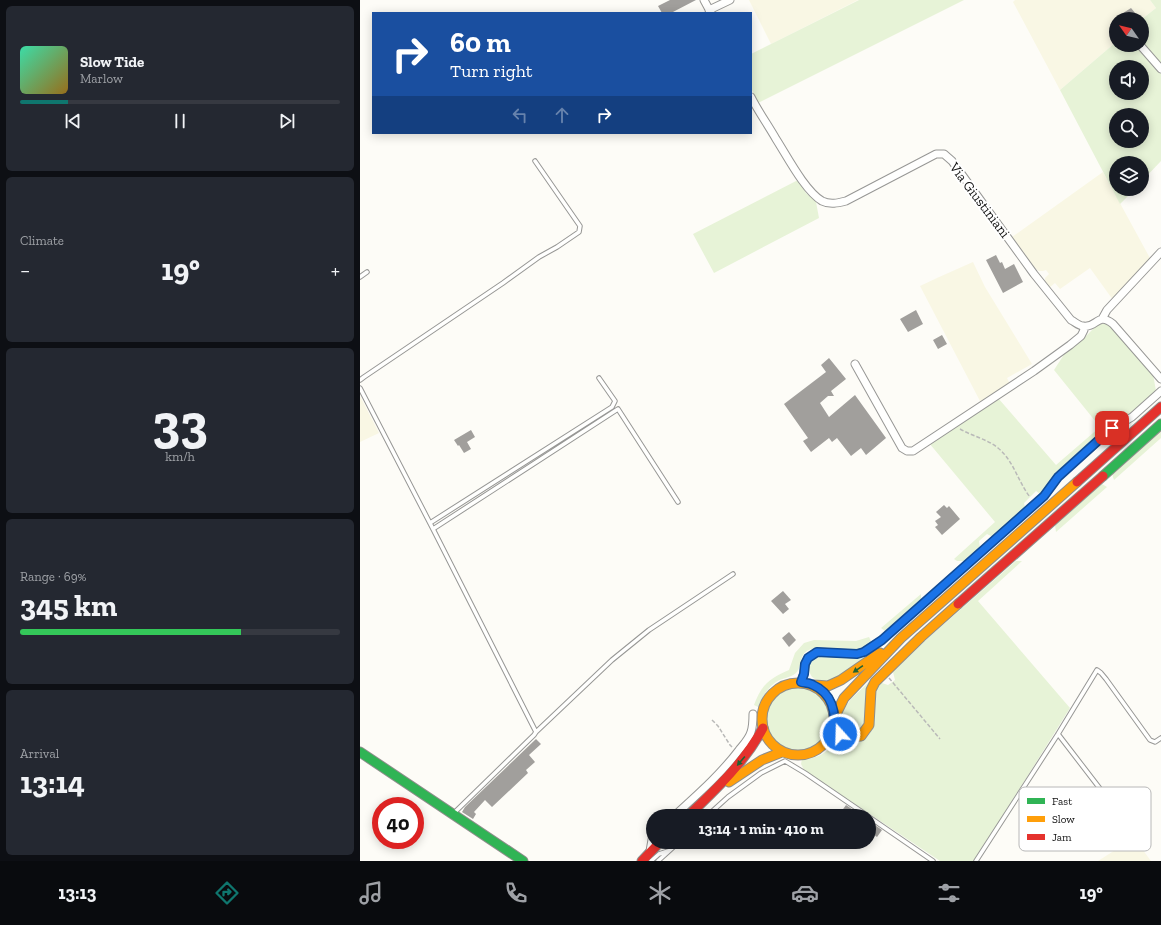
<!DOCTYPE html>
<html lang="en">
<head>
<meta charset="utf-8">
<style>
  :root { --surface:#171b24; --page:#242831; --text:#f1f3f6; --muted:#9ea1a6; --line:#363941; --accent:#0f766e }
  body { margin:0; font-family:"Zilla Slab",serif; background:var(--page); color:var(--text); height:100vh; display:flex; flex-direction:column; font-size:15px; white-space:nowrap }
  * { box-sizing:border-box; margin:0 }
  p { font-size:13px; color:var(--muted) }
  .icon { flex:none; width:22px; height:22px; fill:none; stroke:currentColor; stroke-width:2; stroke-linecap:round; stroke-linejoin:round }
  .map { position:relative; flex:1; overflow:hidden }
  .drawer { display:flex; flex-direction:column; gap:6px; padding:6px; background:#0d0f14; width:360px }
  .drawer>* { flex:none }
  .banner { position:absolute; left:12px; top:12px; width:380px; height:122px; border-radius:0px; box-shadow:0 2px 10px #0003; background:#1a4fa0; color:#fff; overflow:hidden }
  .needle { width:26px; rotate:304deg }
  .fabs { position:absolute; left:749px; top:12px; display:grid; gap:8px }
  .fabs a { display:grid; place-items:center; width:40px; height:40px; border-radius:50%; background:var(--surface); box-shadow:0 2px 10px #0003; font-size:20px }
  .speed { position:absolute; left:12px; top:797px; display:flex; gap:8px; font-size:20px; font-weight:700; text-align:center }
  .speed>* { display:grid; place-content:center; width:52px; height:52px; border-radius:50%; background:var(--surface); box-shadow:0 2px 10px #0003; line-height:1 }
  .speed .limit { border:6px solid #d22; background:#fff; color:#111 }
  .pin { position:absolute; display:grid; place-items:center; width:34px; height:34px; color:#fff; margin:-17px; border-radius:8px; box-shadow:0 2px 6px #0006 }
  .me { position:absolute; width:44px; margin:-22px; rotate:340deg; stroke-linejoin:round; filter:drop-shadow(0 0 3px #0008) }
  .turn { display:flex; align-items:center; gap:14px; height:84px; padding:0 12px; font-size:18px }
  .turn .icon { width:52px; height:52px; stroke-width:2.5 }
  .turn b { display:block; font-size:28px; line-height:34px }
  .lanes { display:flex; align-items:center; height:38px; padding:0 12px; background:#0003; justify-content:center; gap:20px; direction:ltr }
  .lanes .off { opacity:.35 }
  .big { font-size:30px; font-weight:700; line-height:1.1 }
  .drawer .card { flex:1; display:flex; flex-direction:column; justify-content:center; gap:6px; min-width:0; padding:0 14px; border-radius:6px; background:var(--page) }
  .drawer .dial { align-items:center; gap:0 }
  .dial b { font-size:52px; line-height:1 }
  .song { display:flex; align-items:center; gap:12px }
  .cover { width:48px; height:48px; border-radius:6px; background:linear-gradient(135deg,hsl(160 70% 55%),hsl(40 70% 35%)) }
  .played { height:4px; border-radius:2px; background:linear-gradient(90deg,var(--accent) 15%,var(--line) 15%) }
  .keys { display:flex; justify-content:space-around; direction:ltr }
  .heat { display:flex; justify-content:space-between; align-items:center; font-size:22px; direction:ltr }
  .charge { height:6px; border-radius:3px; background:linear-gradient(90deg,#34c759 69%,var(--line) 0) }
  .trip { position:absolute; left:286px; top:809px; width:230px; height:40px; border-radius:20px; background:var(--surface); box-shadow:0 2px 10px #0003; font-weight:700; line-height:40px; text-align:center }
  .menu { display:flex; height:64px; justify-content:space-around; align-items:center; background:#090b0e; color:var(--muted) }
  .menu .icon { width:28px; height:28px }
  .menu .selected { color:var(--accent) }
  .menu b { font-size:18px; color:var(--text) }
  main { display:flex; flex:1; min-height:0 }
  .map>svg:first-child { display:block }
  .farmland { fill:#f9f7e4 }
  .green { fill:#e7f3d7; fill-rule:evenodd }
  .building { fill:#a19f9c }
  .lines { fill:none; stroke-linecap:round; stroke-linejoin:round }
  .lane-casing { stroke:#979795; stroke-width:5.5 }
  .street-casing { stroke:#979795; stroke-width:9 }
  .fast-casing { stroke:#8e8d8b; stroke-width:11 }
  .slow-casing { stroke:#8e8d8b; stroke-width:11 }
  .jam-casing { stroke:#8e8d8b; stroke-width:11 }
  .path { stroke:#b9b9b8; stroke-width:1.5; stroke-dasharray:4 2; stroke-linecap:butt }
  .lane { stroke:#fffffe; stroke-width:3.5 }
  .street { stroke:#fffffe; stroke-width:7 }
  .fast { stroke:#30b455; stroke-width:9 }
  .slow { stroke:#ff9f0a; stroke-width:9 }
  .jam { stroke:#e5322d; stroke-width:9 }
  .oneway { fill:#206233 }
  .route-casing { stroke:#114b97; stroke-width:10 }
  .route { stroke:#1a73e8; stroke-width:7 }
  .labels { text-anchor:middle; stroke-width:4; stroke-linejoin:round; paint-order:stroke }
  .street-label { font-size:14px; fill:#111; stroke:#fff }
  .key { fill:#fff; stroke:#b8b8b8; stroke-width:1 }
  .key-label { font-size:11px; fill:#111 }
</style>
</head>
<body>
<main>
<section class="drawer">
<div class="card">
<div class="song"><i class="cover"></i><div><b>Slow Tide</b><p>Marlow</p></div></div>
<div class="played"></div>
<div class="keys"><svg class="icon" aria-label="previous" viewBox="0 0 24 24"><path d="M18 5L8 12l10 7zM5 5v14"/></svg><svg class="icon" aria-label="pause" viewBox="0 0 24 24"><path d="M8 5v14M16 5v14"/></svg><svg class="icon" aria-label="next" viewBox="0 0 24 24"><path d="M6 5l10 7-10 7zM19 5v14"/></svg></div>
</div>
<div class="card"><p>Climate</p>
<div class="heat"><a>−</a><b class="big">19°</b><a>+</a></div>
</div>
<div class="card dial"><b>33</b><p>km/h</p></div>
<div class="card"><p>Range · 69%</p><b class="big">345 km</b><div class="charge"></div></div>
<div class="card"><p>Arrival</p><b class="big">13:14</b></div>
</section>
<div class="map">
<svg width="801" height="861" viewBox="0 0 801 861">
  <rect width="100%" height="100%" fill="#fdfcf7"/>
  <path class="farmland" d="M389 0H498L411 44Z
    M655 0H790L796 8 782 19H756V42L700 90 653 2Z
    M743 172 791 260 753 300 730 268 700 289 695 283 689 288 685 282V278L689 274 686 270 683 271H679L675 268 652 237Z
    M613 262 625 287 672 364 647 378 650 384 621 403 560 286 577 278Z
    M0 396 19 433 0 442Z
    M774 838 791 861H738Z"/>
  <path class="green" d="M499 0H604L398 103 391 88V54Z
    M790 0H801V65L782 42V19L796 8Z
    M756 42V45H776L801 74V161L782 181V163H756V189H775L760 204 700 90ZM756 67H782V93H756ZM756 115H782V141H756Z
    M438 180 446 193 456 202 459 218 354 273 333 234Z
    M742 324H747L750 326 793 374 796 391 769 414 756 422 696 473 680 494 676 491 664 503 665 507 633 537 627 534 619 541 620 548 604 561H597L594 559 635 522 569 443 638 398 696 465 740 427 694 370 705 353 722 340 737 325Z
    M801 431V438L754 480 752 474Z
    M742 484 747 487 696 532 695 525Z
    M656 561H662L618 601 710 708 637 825 613 861H580L444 770 441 764 442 759C453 759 462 756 470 748 472 746 473 743 476 741 484 736 492 744 500 741 519 736 512 708 514 694 515 690 518 686 519 682L528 685 535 680 533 672 568 638Z
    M561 594V600L525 631 521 628Z
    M509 637 512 643C509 645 505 648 501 649 486 653 468 645 452 649 437 653 444 665 436 673 430 678 422 678 416 682 407 688 402 698 398 707L394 705C401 685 410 678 429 670L435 653 444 643 454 640 496 641Z
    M462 656 498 658 506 657C492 666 468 690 452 677 445 667 450 658 462 656Z
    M510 681 505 723 499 732 495 733 485 731 480 725 483 712 486 706 491 699Z
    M406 718a32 32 0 1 1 64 0a32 32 0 1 1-64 0Z"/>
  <path class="building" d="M310 0H336L311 13H302L298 6Z
    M771 8 776 14 770 19H763L760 15Z
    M636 255 640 263 642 262 645 269 654 264 663 282 643 293 626 260Z
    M556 310 563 324 548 332 540 319Z
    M582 335 587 344 578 349 573 340Z
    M469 358 486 379 471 391 474 396H468L460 403 469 417 495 395 526 438 506 455 501 448 491 456 477 438 472 442 469 438 451 452 443 441 448 438 424 404 466 372 461 365Z
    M111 430 115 437 107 442 111 449 104 453 99 445 98 446 94 440Z
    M584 505 587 508 589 506 600 519 582 535 575 527 578 525 575 521 581 517 576 512Z
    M423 591 431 600 425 604 429 609 423 614 411 601Z
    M429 632 436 640 429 647 422 638Z
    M176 739 181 744 169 755 175 762 166 770 168 773 132 807 125 800 114 812 116 814 113 819 102 812 105 807Z
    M486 805 502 816H487L481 812Z
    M509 821 522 830 517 837 509 831Z"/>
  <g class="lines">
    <g class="lane-casing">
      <path id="lane" d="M0 277 7 272
        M0 380 4 377 143 283 179 257 197 247 219 232 220 226 175 161
        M0 388 73 529 176 732 174 735 94 813
        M70 523 252 407 255 401 239 378
        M73 529 258 409 318 502
        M176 732 252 660 289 630 373 574
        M698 734 771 829
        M347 816 368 797 401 773 425 761 445 773 508 816
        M509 817 573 861
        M291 861 299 854 308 851
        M298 861 319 842
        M616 861 698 734 737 670 741 673 746 679 790 740 795 742 801 738"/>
    </g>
    <g class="street-casing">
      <path id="street" d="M344 0 351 13
        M349 10 370 0
        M780 45 801 69
        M391 97C398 111 408 125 416 139 427 156 445 191 462 201 470 205 478 203 486 201L576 154H584L592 161 674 274 711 320C715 322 719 326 723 326 737 329 737 311 753 324L801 379
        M742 319 747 310 801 252
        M495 364 542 448 547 451H553L674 371 710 345 721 336 724 330 723 326
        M441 682 444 673 445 664 448 658 457 652 497 654 503 652 522 640 684 496 698 477 752 429 772 417 801 391
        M314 816C337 795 360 775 379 750 383 745 389 739 391 732 393 726 393 720 393 714
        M290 851 293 834"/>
    </g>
    <g class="fast-casing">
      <path id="fast" d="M743 476 801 424
        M0 752 163 861"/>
    </g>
    <g class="slow-casing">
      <path id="slow" d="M402 719a36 36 0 1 1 72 0a36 36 0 1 1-72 0Z
        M454 685 468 686 481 680 520 653
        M475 716 484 698 541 638 717 482
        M473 731C483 734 491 737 501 736L509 725 511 690 515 682 561 637 598 604
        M369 782 402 760 422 752"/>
    </g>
    <g class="jam-casing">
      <path id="jam" d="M717 482 801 407
        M598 604 743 476
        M328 816C356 789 384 763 403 728
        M282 861 300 842"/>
    </g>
    <path class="path" d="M600 429C612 436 627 439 638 448 654 461 658 482 670 497
      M529 678 580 739
      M352 720 358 726 370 745 372 747"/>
    <use href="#lane" class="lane"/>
    <use href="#street" class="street"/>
    <use href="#fast" class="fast"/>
    <use href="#slow" class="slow"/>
    <use href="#jam" class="jam"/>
  </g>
  <defs><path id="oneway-solid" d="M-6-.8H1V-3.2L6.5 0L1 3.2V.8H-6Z"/></defs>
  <g class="oneway">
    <use href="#oneway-solid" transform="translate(498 669) rotate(145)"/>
    <use href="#oneway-solid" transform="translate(381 761) rotate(130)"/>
  </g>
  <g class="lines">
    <g class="route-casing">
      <path id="route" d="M480 734 473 731C477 713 472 693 453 685 450 683 445 683 441 682L444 674 445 664 448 658 457 652 497 654 504 652 522 640 684 496 698 477 752 428"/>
    </g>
    <use href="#route" class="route"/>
  </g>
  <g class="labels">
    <g class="street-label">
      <text transform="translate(620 200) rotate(53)" y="5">Via Giustiniani</text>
    </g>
  </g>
  <rect x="659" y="787" width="132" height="64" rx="6" class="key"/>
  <rect x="667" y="798" width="18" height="6" fill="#30b455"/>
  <rect x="667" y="816" width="18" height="6" fill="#ff9f0a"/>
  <rect x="667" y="834" width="18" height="6" fill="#e5322d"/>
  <g class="key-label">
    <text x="692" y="805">Fast</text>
    <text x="692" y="823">Slow</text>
    <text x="692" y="841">Jam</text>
  </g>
</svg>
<div class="fabs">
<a><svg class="needle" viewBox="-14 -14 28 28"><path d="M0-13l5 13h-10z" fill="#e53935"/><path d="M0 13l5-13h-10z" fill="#9ea1a6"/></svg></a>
<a><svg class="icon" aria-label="sound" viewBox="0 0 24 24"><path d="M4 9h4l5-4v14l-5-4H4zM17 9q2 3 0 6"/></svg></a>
<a><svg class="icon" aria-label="search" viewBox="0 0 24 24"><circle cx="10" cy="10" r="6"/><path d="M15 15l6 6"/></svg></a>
<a><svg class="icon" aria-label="layers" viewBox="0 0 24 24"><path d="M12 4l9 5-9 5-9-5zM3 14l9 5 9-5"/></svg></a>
</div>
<div class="speed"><div class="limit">40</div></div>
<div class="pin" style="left:752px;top:428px;background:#d93025"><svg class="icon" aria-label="arrive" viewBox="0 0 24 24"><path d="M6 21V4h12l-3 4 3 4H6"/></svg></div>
<svg class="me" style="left:480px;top:734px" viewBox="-20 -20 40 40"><circle r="17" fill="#1a73e8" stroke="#fff" stroke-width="3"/><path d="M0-11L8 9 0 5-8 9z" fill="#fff"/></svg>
<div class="trip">13:14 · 1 min · 410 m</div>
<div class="banner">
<div class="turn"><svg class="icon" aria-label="right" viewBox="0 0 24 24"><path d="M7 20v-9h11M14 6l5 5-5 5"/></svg><div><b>60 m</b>Turn right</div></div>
<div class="lanes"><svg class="icon off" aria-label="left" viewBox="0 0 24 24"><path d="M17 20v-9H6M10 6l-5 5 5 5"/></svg><svg class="icon off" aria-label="ahead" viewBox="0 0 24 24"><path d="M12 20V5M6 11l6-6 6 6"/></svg><svg class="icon" aria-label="right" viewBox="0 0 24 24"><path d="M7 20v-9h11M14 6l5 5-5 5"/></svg></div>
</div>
</div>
</main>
<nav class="menu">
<b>13:13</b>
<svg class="icon selected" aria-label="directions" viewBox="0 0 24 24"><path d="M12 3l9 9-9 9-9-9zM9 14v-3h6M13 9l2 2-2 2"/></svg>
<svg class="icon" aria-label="music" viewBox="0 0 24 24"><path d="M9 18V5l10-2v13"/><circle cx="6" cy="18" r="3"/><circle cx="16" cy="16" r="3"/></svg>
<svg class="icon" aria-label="phone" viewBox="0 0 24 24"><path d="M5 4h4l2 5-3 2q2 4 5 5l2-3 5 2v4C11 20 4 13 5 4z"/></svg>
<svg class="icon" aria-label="climate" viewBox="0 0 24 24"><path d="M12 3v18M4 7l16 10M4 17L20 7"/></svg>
<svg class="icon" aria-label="car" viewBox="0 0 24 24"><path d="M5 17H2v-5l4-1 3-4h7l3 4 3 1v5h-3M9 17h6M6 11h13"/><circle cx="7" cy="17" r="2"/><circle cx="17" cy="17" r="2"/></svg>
<svg class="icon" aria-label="filters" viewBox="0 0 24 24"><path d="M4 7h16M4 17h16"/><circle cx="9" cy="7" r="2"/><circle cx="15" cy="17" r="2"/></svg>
<b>19°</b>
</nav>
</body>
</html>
